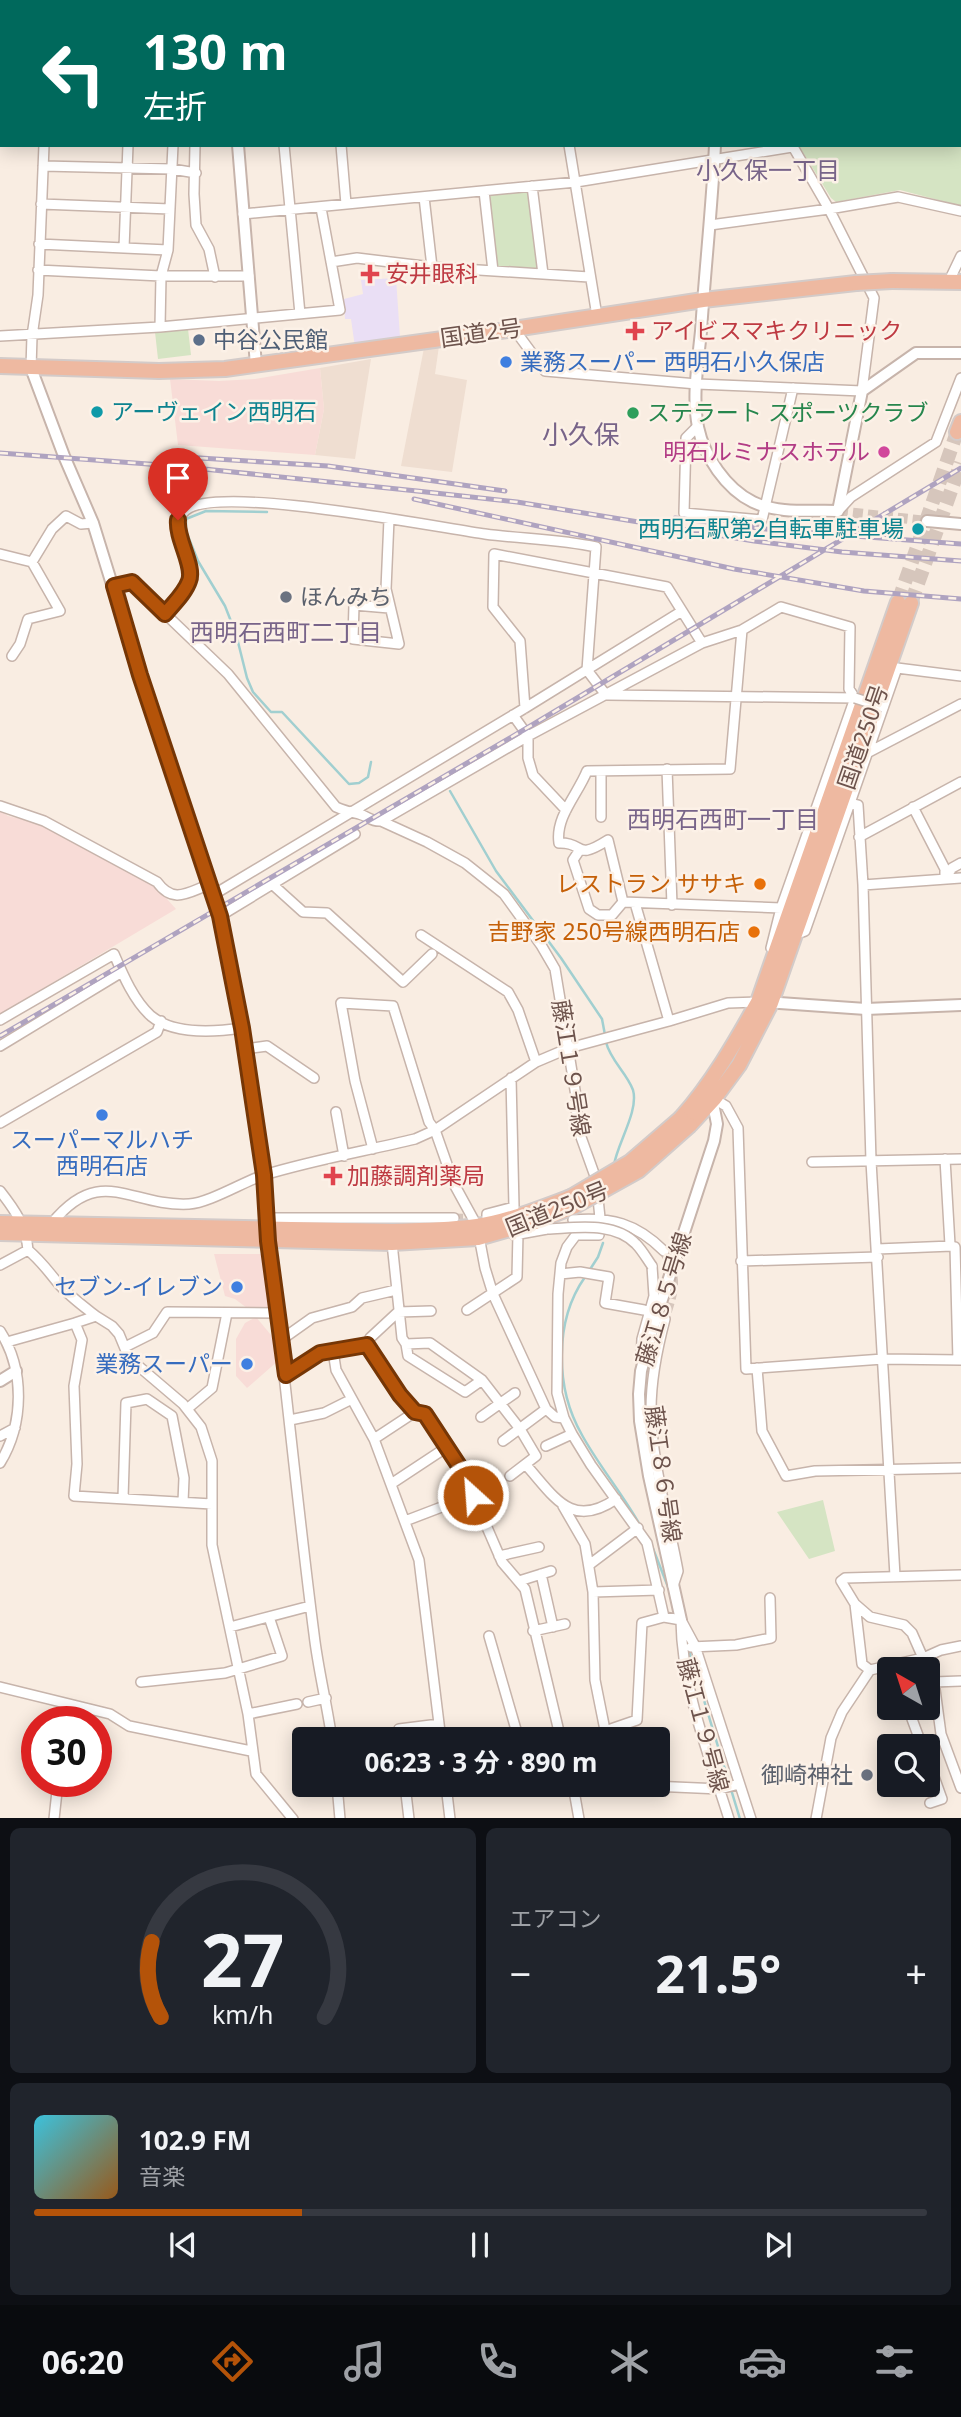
<!DOCTYPE html>
<html lang="ja">
<head>
<meta charset="utf-8">
<style>
  :root { --surface:#171b24; --page:#20242c; --text:#f1f3f6; --muted:#9ea1a6; --line:#363941; --accent:#b45309 }
  body { margin:0; font-family:"Noto Sans","Noto Sans JP",sans-serif; background:var(--page); color:var(--text); height:100vh; display:flex; flex-direction:column; font-size:26px; white-space:nowrap }
  * { box-sizing:border-box; margin:0 }
  p { font-size:23px; color:var(--muted) }
  .icon { flex:none; width:38px; height:38px; fill:none; stroke:currentColor; stroke-width:2; stroke-linecap:round; stroke-linejoin:round }
  .map { position:relative; height:1818px; overflow:hidden }
  .drawer { display:flex; flex-direction:column; gap:10px; padding:10px; background:#0d0f14; flex:1 }
  .drawer>* { flex:none }
  .top-card { position:absolute; left:0px; top:0px; width:962px; height:147px; box-shadow:0 4px 18px #0003; background:#00695c; color:#fff; overflow:hidden }
  .needle { width:46px; rotate:321deg }
  .fabs { position:absolute; left:877px; top:1657px; display:grid; gap:14px }
  .fabs a { display:grid; place-items:center; width:63px; height:63px; border-radius:7px; background:var(--surface); box-shadow:0 4px 18px #0003; font-size:35px }
  .speed { position:absolute; left:21px; top:1706px; display:flex; gap:14px; font-size:35px; font-weight:700; text-align:center }
  .speed>* { display:grid; place-content:center; width:91px; height:91px; border-radius:50%; background:var(--surface); box-shadow:0 4px 18px #0003; line-height:1 }
  .speed .limit { border:10px solid #d22; background:#fff; color:#111 }
  .pin { position:absolute; display:grid; place-items:center; width:60px; height:60px; color:#fff; margin:-72px -30px; border-radius:50% 50% 50% 0; rotate:-45deg; box-shadow:0 0 7px #0007 }
  .pin .icon { rotate:45deg }
  .me { position:absolute; width:77px; margin:-38px; rotate:334deg; stroke-linejoin:round; filter:drop-shadow(0 0 5px #0008) }
  .turn { display:flex; align-items:center; gap:24px; height:147px; padding:0 28px; font-size:32px }
  .turn .icon { width:91px; height:91px; stroke-width:2.5 }
  .turn b { display:block; font-size:49px; line-height:60px }
  .big { font-size:52px; font-weight:700; line-height:1.1 }
  .drawer .card { flex:1; display:flex; flex-direction:column; justify-content:center; gap:10px; min-width:0; padding:0 24px; border-radius:10px; background:var(--page) }
  .drawer .dial { align-items:center; gap:0 }
  .dial svg { height:182px; overflow:visible; fill:none; stroke:var(--line); stroke-width:7; stroke-linecap:round; text-anchor:middle }
  .dial text { fill:var(--text); stroke:none }
  .song { display:flex; align-items:center; gap:21px }
  .cover { width:84px; height:84px; border-radius:10px; background:linear-gradient(135deg,hsl(190 70% 55%),hsl(30 70% 35%)) }
  .played { height:7px; border-radius:4px; background:linear-gradient(90deg,var(--accent) 30%,var(--line) 30%) }
  .keys { display:flex; justify-content:space-around; direction:ltr }
  .heat { display:flex; justify-content:space-between; align-items:center; font-size:38px; direction:ltr }
  .drawer .tiles { flex:1; display:grid; gap:10px; grid-template-columns:1fr 1fr }
  .card:last-child { grid-column:span 2 }
  .trip { position:absolute; left:292px; top:1727px; width:378px; height:70px; border-radius:7px; background:var(--surface); box-shadow:0 4px 18px #0003; font-weight:700; line-height:70px; text-align:center }
  .menu { display:flex; height:112px; justify-content:space-around; align-items:center; background:#090b0e; color:var(--muted) }
  .menu .icon { width:49px; height:49px }
  .menu .selected { color:var(--accent) }
  .menu b { font-size:32px; color:var(--text) }
  .map>svg:first-child { display:block }
  .residential { fill:#efded1 }
  .commercial { fill:#f8dcd7 }
  .education { fill:#eadff5 }
  .green { fill:#d5e4c3 }
  .lines { fill:none; stroke-linecap:round; stroke-linejoin:round }
  .stream { stroke:#a1cfd0; stroke-width:2.5 }
  .minor-tunnel { stroke:#d6c6bc; stroke-width:9; stroke-dasharray:9 4.5; stroke-linecap:butt }
  .tertiary-tunnel { stroke:#d6c6bc; stroke-width:10; stroke-dasharray:10 5; stroke-linecap:butt }
  .trunk-tunnel { stroke:#d6c6bc; stroke-width:14; stroke-dasharray:14 7; stroke-linecap:butt }
  .minor-casing { stroke:#c7b4ab; stroke-width:12 }
  .tertiary-casing { stroke:#c7b4ab; stroke-width:14 }
  .trunk-casing { stroke:#d3cbc9; stroke-width:18 }
  .minor { stroke:#fff; stroke-width:9 }
  .tertiary { stroke:#fff; stroke-width:10 }
  .trunk { stroke:#eeb9a1; stroke-width:14 }
  .rail-casing { stroke:#afa3c0; stroke-width:5 }
  .rail { stroke:#fcf1e7; stroke-width:2.5; stroke-dasharray:8; stroke-linecap:butt }
  .minor-bridge-casing { stroke:#c7b4ab; stroke-width:12; stroke-linecap:butt }
  .trunk-bridge-casing { stroke:#d3cbc9; stroke-width:18; stroke-linecap:butt }
  .minor-bridge { stroke:#fff; stroke-width:9 }
  .trunk-bridge { stroke:#eeb9a1; stroke-width:14 }
  .route-casing { stroke:#753606; stroke-width:18 }
  .route { stroke:#b45309; stroke-width:12 }
  .health-dot { fill:#e0444e; stroke:#fcf1e7; stroke-width:2.5 }
  .service-dot { fill:#5c6f8a; stroke:#fcf1e7; stroke-width:2.5 }
  .shop-dot { fill:#3f7fe0; stroke:#fcf1e7; stroke-width:2.5 }
  .culture-dot { fill:#0f9aa8; stroke:#fcf1e7; stroke-width:2.5 }
  .leisure-dot { fill:#2e9e5b; stroke:#fcf1e7; stroke-width:2.5 }
  .hotel-dot { fill:#d1479c; stroke:#fcf1e7; stroke-width:2.5 }
  .worship-dot { fill:#6b7280; stroke:#fcf1e7; stroke-width:2.5 }
  .food-dot { fill:#e8710a; stroke:#fcf1e7; stroke-width:2.5 }
  .labels { text-anchor:middle; stroke-width:5; stroke-linejoin:round; paint-order:stroke }
  .health-label { font-size:23px; fill:#be3a42; stroke:#fcf1e7; text-anchor:start }
  .street-label { font-size:23px; fill:#6d534c; stroke:#fcf1e7 }
  .service-label { font-size:23px; fill:#4e5e75; stroke:#fcf1e7; text-anchor:start }
  .shop-label { font-size:23px; fill:#366cbe; stroke:#fcf1e7; text-anchor:end }
  .culture-label { font-size:23px; fill:#0d838f; stroke:#fcf1e7; text-anchor:start }
  .leisure-label { font-size:23px; fill:#27864d; stroke:#fcf1e7; text-anchor:start }
  .hotel-label { font-size:23px; fill:#b23c85; stroke:#fcf1e7; text-anchor:end }
  .worship-label { font-size:23px; fill:#5b616d; stroke:#fcf1e7; text-anchor:start }
  .food-label { font-size:23px; fill:#c56008; stroke:#fcf1e7; text-anchor:end }
  .neighbourhood-label { font-size:24px; fill:#786489; stroke:#fcf1e7 }
  .quarter-label { font-size:26px; fill:#786489; stroke:#fcf1e7 }
</style>
</head>
<body>
<div class="map">
<svg width="961" height="1819" viewBox="0 0 961 1819">
  <rect width="100%" height="100%" fill="#f9ede2"/>
  <path class="residential" d="M439 346 435 374 467 380 452 472 401 466 424 348Z
    M371 359 355 459 315 455 324 409 320 368Z"/>
  <path class="commercial" d="M320 368 324 409 315 455 178 445 170 379 219 381 255 379Z
    M0 810 8 816 38 823 157 888 176 909 0 1014Z
    M214 1254H261L266 1262 272 1308H247L235 1299 225 1296Z
    M256 1317 276 1341 279 1360 247 1388 236 1376V1339L245 1323Z"/>
  <path class="education" d="M396 278 400 337 355 347 351 319H345L344 299 363 294 361 280Z"/>
  <path class="green" d="M733 0H961V206L900 190 836 202 831 198 799 146 961 145V2Z
    M528 191 530 192 540 265 537 268 496 267 488 198 489 195Z
    M188 329 191 355 158 359 155 332Z
    M823 1500 835 1551 809 1559 777 1512Z"/>
  <g class="lines">
    <path class="stream" d="M267 512 206 511 186 519V531L198 561 225 606 236 634 247 678 253 692 271 712H282L349 784 359 783 368 777 371 762
      M450 791 496 871 561 958 602 1019 605 1035
      M606 1042C610 1060 627 1073 633 1090 639 1111 617 1144 614 1165
      M589 1271 598 1257 603 1243
      M585 1277C554 1321 555 1388 582 1435 599 1466 622 1493 640 1525
      M652 1546 670 1592
      M686 1641 740 1819"/>
    <path class="minor-tunnel" d="M454 1218 490 1219
      M664 1251C678 1281 675 1288 665 1319"/>
    <path class="tertiary-tunnel" d="M838 511 927 521"/>
    <path class="trunk-tunnel" d="M898 602 957 432
      M911 603 961 463"/>
    <g class="minor-casing">
      <path id="minor" d="M302 0V2
        M476 0V2
        M552 0V2
        M591 0 596 2
        M668 0 674 2
        M48 2V0
        M134 2V0
        M181 2V0
        M391 2 409 0
        M195 145 194 194 196 225 209 249 215 277
        M284 145 300 314
        M341 145 346 204
        M569 145 597 316
        M43 166 172 169 196 173
        M532 186 543 274
        M484 191 493 271
        M424 197 432 267
        M41 204 170 209
        M243 214 576 182 792 147
        M710 225 829 209 898 197 961 211
        M39 244 124 248 128 145
        M124 248 168 250
        M331 262 357 258 432 267 589 277
        M38 270 161 276H249
        M949 281 961 256
        M160 327 161 276 168 250 173 145
        M514 329 545 371 697 384 862 391 874 298 829 209 792 145
        M0 336 160 327 340 310 321 208
        M31 368 32 336 38 295 44 145
        M698 426 686 438 684 513 762 520 793 388
        M839 510 851 497 936 442 961 378
        M389 519 386 589 399 644 353 639 354 605 389 608
        M0 554 32 562 52 529 66 516 81 524 93 523
        M114 586 132 582 228 674 336 807C345 811 350 812 359 814 368 816 371 822 381 821L427 842 465 863 504 894 541 945 555 969 576 1096 577 1126 596 1179 600 1218 599 1235H576L567 1247 561 1263 558 1294 557 1393 564 1418 572 1434 591 1465 647 1543 664 1617 681 1620
        M165 613C173 603 191 588 191 574 191 554 164 527 186 510 218 484 435 527 485 534 522 539 559 539 596 547L587 670 606 695
        M12 656 20 644 28 619 60 611 32 562
        M608 695 855 698
        M525 708 520 641 493 607 494 554 667 587 702 643
        M513 715 528 736V758L533 775 566 810
        M869 752 961 704
        M667 769 672 905
        M601 771V817
        M0 806 44 821 157 882C173 904 187 893 208 885
        M913 807 945 869V878
        M381 821 528 736 702 643 742 630 781 607 850 627 849 689 855 698
        M859 837 961 782
        M579 851 573 860 589 909 598 915H612L623 902
        M946 877 952 868 961 863
        M272 884 303 912 327 913 403 982 432 954
        M863 885 961 878
        M213 895 525 708 682 611
        M623 902 608 840C573 862 586 842 559 843 555 817 578 794 587 771L730 769 742 630
        M623 902 781 908
        M635 903 669 1021
        M220 916 355 834
        M421 935 508 992 518 1010 536 1062
        M794 935 805 931 850 803
        M771 948 781 908 855 698
        M0 1020 114 954C123 975 134 1001 151 1016 174 1035 215 1032 242 1028
        M0 1046 122 972
        M245 1049 267 1046 314 1078
        M714 1099 726 1106 738 1128 746 1369 883 1359 961 1360
        M336 1112 344 1156
        M0 1123 157 1032 161 1021
        M373 1149 355 1081 341 1003 393 1006 429 1122 435 1130 454 1184 477 1226 485 1268 493 1294 546 1409 555 1417 564 1418
        M945 1159 950 1245
        M812 1162 961 1159
        M0 1191C15 1210 26 1226 28 1250L0 1265
        M268 1218H454
        M573 1220C611 1217 636 1223 664 1251
        M52 1223C101 1163 130 1207 189 1204 209 1203 243 1182 264 1175 313 1160 365 1151 415 1139L435 1130 536 1062 569 1048 669 1021 728 1003 758 1002
        M487 1224V1214L514 1207 511 1078
        M514 1235 547 1229
        M268 1241C285 1372 297 1503 314 1634 318 1669 327 1704 332 1740
        M392 1243 402 1338 406 1344 430 1343 482 1380 520 1429 536 1456 510 1476
        M955 1247 958 1360
        M877 1249 952 1246
        M28 1250C42 1262 47 1270 58 1283 69 1296 83 1306 96 1316
        M741 1261 878 1257
        M560 1274 580 1272 609 1277 605 1303 644 1310
        M467 1310 517 1277 518 1233
        M665 1319C657 1349 651 1379 651 1410 651 1459 669 1521 678 1571L673 1586
        M75 1323 96 1316 112 1326 119 1334 129 1358 183 1404 201 1427 212 1461V1545L248 1714 256 1774 293 1819
        M0 1331C25 1370 24 1424 0 1463
        M281 1340 312 1318 352 1307 362 1298 396 1290
        M7 1342 75 1323 82 1340 74 1386 77 1464 74 1496 212 1504
        M406 1344 408 1356 465 1392 482 1380
        M367 1345 370 1338 398 1312 431 1311
        M125 1347 153 1333 167 1312 278 1313
        M333 1351 336 1370 374 1439 419 1560 441 1740
        M641 1359 642 1339 654 1296 652 1266
        M757 1368 762 1431 786 1476 815 1471 961 1468
        M286 1375 320 1353 367 1345 400 1395 415 1412 425 1414 463 1472 502 1562 525 1589 561 1740
        M187 1409 212 1388 227 1313
        M481 1417 515 1393
        M290 1420 324 1413 352 1399
        M0 1436 15 1428
        M374 1439 415 1412
        M503 1441 546 1409
        M546 1446 572 1434
        M526 1465C554 1496 571 1530 616 1499
        M391 1484 447 1447
        M123 1498 126 1403 147 1399 172 1416 184 1478 183 1502
        M563 1506 585 1544 593 1592 595 1680 607 1740
        M405 1521 473 1495
        M499 1556 539 1547
        M589 1565 638 1528
        M541 1574 553 1627
        M895 1576 871 1161 863 885 858 805 850 803 897 668 961 676
        M519 1581 551 1571
        M593 1592 659 1590
        M855 1604 862 1664 870 1670
        M681 1620 695 1646 751 1819
        M681 1621C682 1689 709 1755 729 1819
        M230 1627 310 1606
        M533 1631 565 1624
        M489 1636 519 1740
        M691 1647 736 1645 771 1638 770 1598
        M923 1658 912 1633 904 1625 870 1617 855 1604 841 1581 845 1578 961 1575
        M961 1681 934 1682 941 1734 961 1788
        M141 1682 225 1673 282 1656 269 1617
        M0 1687 110 1714 129 1726 251 1751
        M308 1702 326 1698
        M914 1708 912 1719 922 1746
        M248 1714 297 1704
        M65 1722 67 1704
        M605 1731 637 1720 642 1623 664 1617
        M400 1740 399 1729 439 1724
        M928 1760 942 1799 930 1803
        M337 1785 340 1819
        M405 1785 409 1819
        M446 1785 450 1819
        M573 1785 579 1819
        M629 1785 720 1789 739 1784
        M54 1819 58 1782
        M816 1819 831 1738 842 1712 870 1670 923 1658 941 1650 961 1646"/>
    </g>
    <g class="tertiary-casing">
      <path id="tertiary" d="M224 0V2
        M724 2V0
        M238 145 256 365
        M715 145C712 207 705 269 701 331 698 362 692 397 698 427 704 456 726 489 753 502 778 514 811 510 838 511L862 391 916 353H961
        M31 368 64 456 93 523 140 675 220 916 242 1028 264 1175 268 1235
        M927 521 961 524
        M765 1002 866 1009 961 1005
        M0 1381 16 1371
        M681 1620 649 1476 640 1421 639 1394 641 1371 653 1327 714 1141 717 1124 712 1098"/>
    </g>
    <g class="trunk-casing">
      <path id="trunk" d="M892 281 961 282
        M0 366 159 371 225 369 514 329 703 300 856 283
        M957 432 961 422
        M681 1118C712 1083 735 1043 758 1002L898 602
        M690 1125 714 1099 739 1065 771 1003 911 603
        M0 1223 391 1231C419 1230 449 1230 477 1226 509 1221 541 1208 571 1197
        M0 1233 392 1243 478 1238 535 1222 575 1206"/>
    </g>
    <use href="#minor" class="minor"/>
    <use href="#tertiary" class="tertiary"/>
    <use href="#trunk" class="trunk"/>
    <g class="rail-casing">
      <path id="rail" d="M0 453 175 466 417 491 517 502 754 541 842 552 961 561
        M168 456 328 466 505 491
        M414 499 734 569 864 591 961 599
        M675 518 774 530 961 544
        M0 1036 532 725 961 468"/>
    </g>
    <use href="#rail" class="rail"/>
    <g class="minor-bridge-casing">
      <path id="minor-bridge" d="M855 698 883 707
        M547 1229C576 1228 614 1221 636 1244 642 1250 647 1259 652 1266"/>
    </g>
    <g class="trunk-bridge-casing">
      <path id="trunk-bridge" d="M856 283 892 281
        M571 1197 630 1162 681 1118
        M575 1206 638 1171 690 1125"/>
    </g>
    <use href="#minor-bridge" class="minor-bridge"/>
    <use href="#trunk-bridge" class="trunk-bridge"/>
  </g>
  <g class="lines">
    <g class="route-casing">
      <path id="route" d="M178 520C176 539 195 566 189 581 185 593 173 604 165 614L132 582 114 586 140 675 220 916 242 1028 264 1175 268 1241 286 1375 320 1353 367 1345 400 1395 415 1412 425 1414 463 1472 473 1495"/>
    </g>
    <use href="#route" class="route"/>
  </g>
  <g class="health-dot">
    <path d="M366.5 263.5h7v7h7v7h-7v7h-7v-7h-7v-7h7z"/>
    <path d="M631.5 320.5h7v7h7v7h-7v7h-7v-7h-7v-7h7z"/>
    <path d="M329.5 1165.5h7v7h7v7h-7v7h-7v-7h-7v-7h7z"/>
  </g>
  <circle class="service-dot" cx="199" cy="340" r="7"/>
  <g class="shop-dot">
    <circle cx="506" cy="362" r="7"/>
    <circle cx="102" cy="1115" r="7"/>
    <circle cx="237" cy="1287" r="7"/>
    <circle cx="247" cy="1364" r="7"/>
  </g>
  <g class="culture-dot">
    <circle cx="97" cy="412" r="7"/>
    <circle cx="918" cy="529" r="7"/>
  </g>
  <circle class="leisure-dot" cx="633" cy="413" r="7"/>
  <circle class="hotel-dot" cx="884" cy="452" r="7"/>
  <g class="worship-dot">
    <circle cx="286" cy="597" r="7"/>
    <circle cx="867" cy="1775" r="7"/>
  </g>
  <g class="food-dot">
    <circle cx="760" cy="884" r="7"/>
    <circle cx="754" cy="932" r="7"/>
  </g>
  <g class="labels">
    <g class="health-label">
      <text x="386" y="282">安井眼科</text>
      <text x="651" y="339">アイビスマキクリニック</text>
      <text x="347" y="1184">加藤調剤薬局</text>
    </g>
    <g class="street-label">
      <text transform="translate(481 333) rotate(-8)" y="8">国道2号</text>
      <text transform="translate(863 737) rotate(-71)" y="8">国道250号</text>
      <text transform="translate(571 1068) rotate(81)" y="8">藤江１９号線</text>
      <text transform="translate(557 1209) rotate(-22)" y="8">国道250号</text>
      <text transform="translate(664 1299) rotate(-73)" y="8">藤江８５号線</text>
      <text transform="translate(663 1474) rotate(82)" y="8">藤江８６号線</text>
      <text transform="translate(703 1725) rotate(75)" y="8">藤江１９号線</text>
    </g>
    <g class="service-label">
      <text x="213" y="348">中谷公民館</text>
    </g>
    <g class="shop-label">
      <text x="520" y="370" text-anchor="start">業務スーパー 西明石小久保店</text>
      <text x="102" y="1148" text-anchor="middle">スーパーマルハチ<tspan x="102" dy="26">西明石店</tspan></text>
      <text x="223" y="1295">セブン-イレブン</text>
      <text x="233" y="1372">業務スーパー</text>
    </g>
    <g class="culture-label">
      <text x="111" y="420">アーヴェイン西明石</text>
      <text x="904" y="537" text-anchor="end">西明石駅第2自転車駐車場</text>
    </g>
    <g class="leisure-label">
      <text x="647" y="421">ステラート スポーツクラブ</text>
    </g>
    <g class="hotel-label">
      <text x="870" y="460">明石ルミナスホテル</text>
    </g>
    <g class="worship-label">
      <text x="300" y="605">ほんみち</text>
      <text x="853" y="1783" text-anchor="end">御崎神社</text>
    </g>
    <g class="food-label">
      <text x="746" y="892">レストラン ササキ</text>
      <text x="740" y="940">吉野家 250号線西明石店</text>
    </g>
    <g class="neighbourhood-label">
      <text x="768" y="179">小久保一丁目</text>
      <text x="286" y="641">西明石西町二丁目</text>
      <text x="723" y="828">西明石西町一丁目</text>
    </g>
    <g class="quarter-label">
      <text x="581" y="444">小久保</text>
    </g>
  </g>
</svg>
<div class="fabs">
<a><svg class="needle" viewBox="-14 -14 28 28"><path d="M0-13l5 13h-10z" fill="#e53935"/><path d="M0 13l5-13h-10z" fill="#9ea1a6"/></svg></a>
<a><svg class="icon" aria-label="search" viewBox="0 0 24 24"><circle cx="10" cy="10" r="6"/><path d="M15 15l6 6"/></svg></a>
</div>
<div class="speed"><div class="limit">30</div></div>
<div class="pin" style="left:178px;top:520px;background:#d93025"><svg class="icon" aria-label="arrive" viewBox="0 0 24 24"><path d="M6 21V4h12l-3 4 3 4H6"/></svg></div>
<svg class="me" style="left:473px;top:1495px" viewBox="-20 -20 40 40"><circle r="17" fill="#b45309" stroke="#fff" stroke-width="3"/><path d="M0-11L8 9 0 5-8 9z" fill="#fff"/></svg>
<div class="trip">06:23 · 3 分 · 890 m</div>
<div class="top-card">
<div class="turn"><svg class="icon" aria-label="left" viewBox="0 0 24 24"><path d="M17 20v-9H6M10 6l-5 5 5 5"/></svg><div><b>130 m</b>左折</div></div>
</div>
</div>
<section class="drawer">
<div class="tiles">
<div class="card dial"><svg viewBox="0 0 100 80">
<path d="M14 69A42 42 0 1 1 86 69"/>
<path d="M14 69A42 42 0 0 1 10 36" stroke="#b45309"/>
<text x="50" y="56" font-size="32" font-weight="700">27</text>
<text x="50" y="72" font-size="11">km/h</text>
</svg></div>
<div class="card"><p>エアコン</p>
<div class="heat"><a>−</a><b class="big">21.5°</b><a>+</a></div>
</div>
<div class="card">
<div class="song"><i class="cover"></i><div><b>102.9 FM</b><p>音楽</p></div></div>
<div class="played"></div>
<div class="keys"><svg class="icon" aria-label="previous" viewBox="0 0 24 24"><path d="M18 5L8 12l10 7zM5 5v14"/></svg><svg class="icon" aria-label="pause" viewBox="0 0 24 24"><path d="M8 5v14M16 5v14"/></svg><svg class="icon" aria-label="next" viewBox="0 0 24 24"><path d="M6 5l10 7-10 7zM19 5v14"/></svg></div>
</div>
</div>
</section>
<nav class="menu">
<b>06:20</b>
<svg class="icon selected" aria-label="directions" viewBox="0 0 24 24"><path d="M12 3l9 9-9 9-9-9zM9 14v-3h6M13 9l2 2-2 2"/></svg>
<svg class="icon" aria-label="music" viewBox="0 0 24 24"><path d="M9 18V5l10-2v13"/><circle cx="6" cy="18" r="3"/><circle cx="16" cy="16" r="3"/></svg>
<svg class="icon" aria-label="phone" viewBox="0 0 24 24"><path d="M5 4h4l2 5-3 2q2 4 5 5l2-3 5 2v4C11 20 4 13 5 4z"/></svg>
<svg class="icon" aria-label="climate" viewBox="0 0 24 24"><path d="M12 3v18M4 7l16 10M4 17L20 7"/></svg>
<svg class="icon" aria-label="car" viewBox="0 0 24 24"><path d="M5 17H2v-5l4-1 3-4h7l3 4 3 1v5h-3M9 17h6M6 11h13"/><circle cx="7" cy="17" r="2"/><circle cx="17" cy="17" r="2"/></svg>
<svg class="icon" aria-label="filters" viewBox="0 0 24 24"><path d="M4 7h16M4 17h16"/><circle cx="9" cy="7" r="2"/><circle cx="15" cy="17" r="2"/></svg>
</nav>
</body>
</html>
